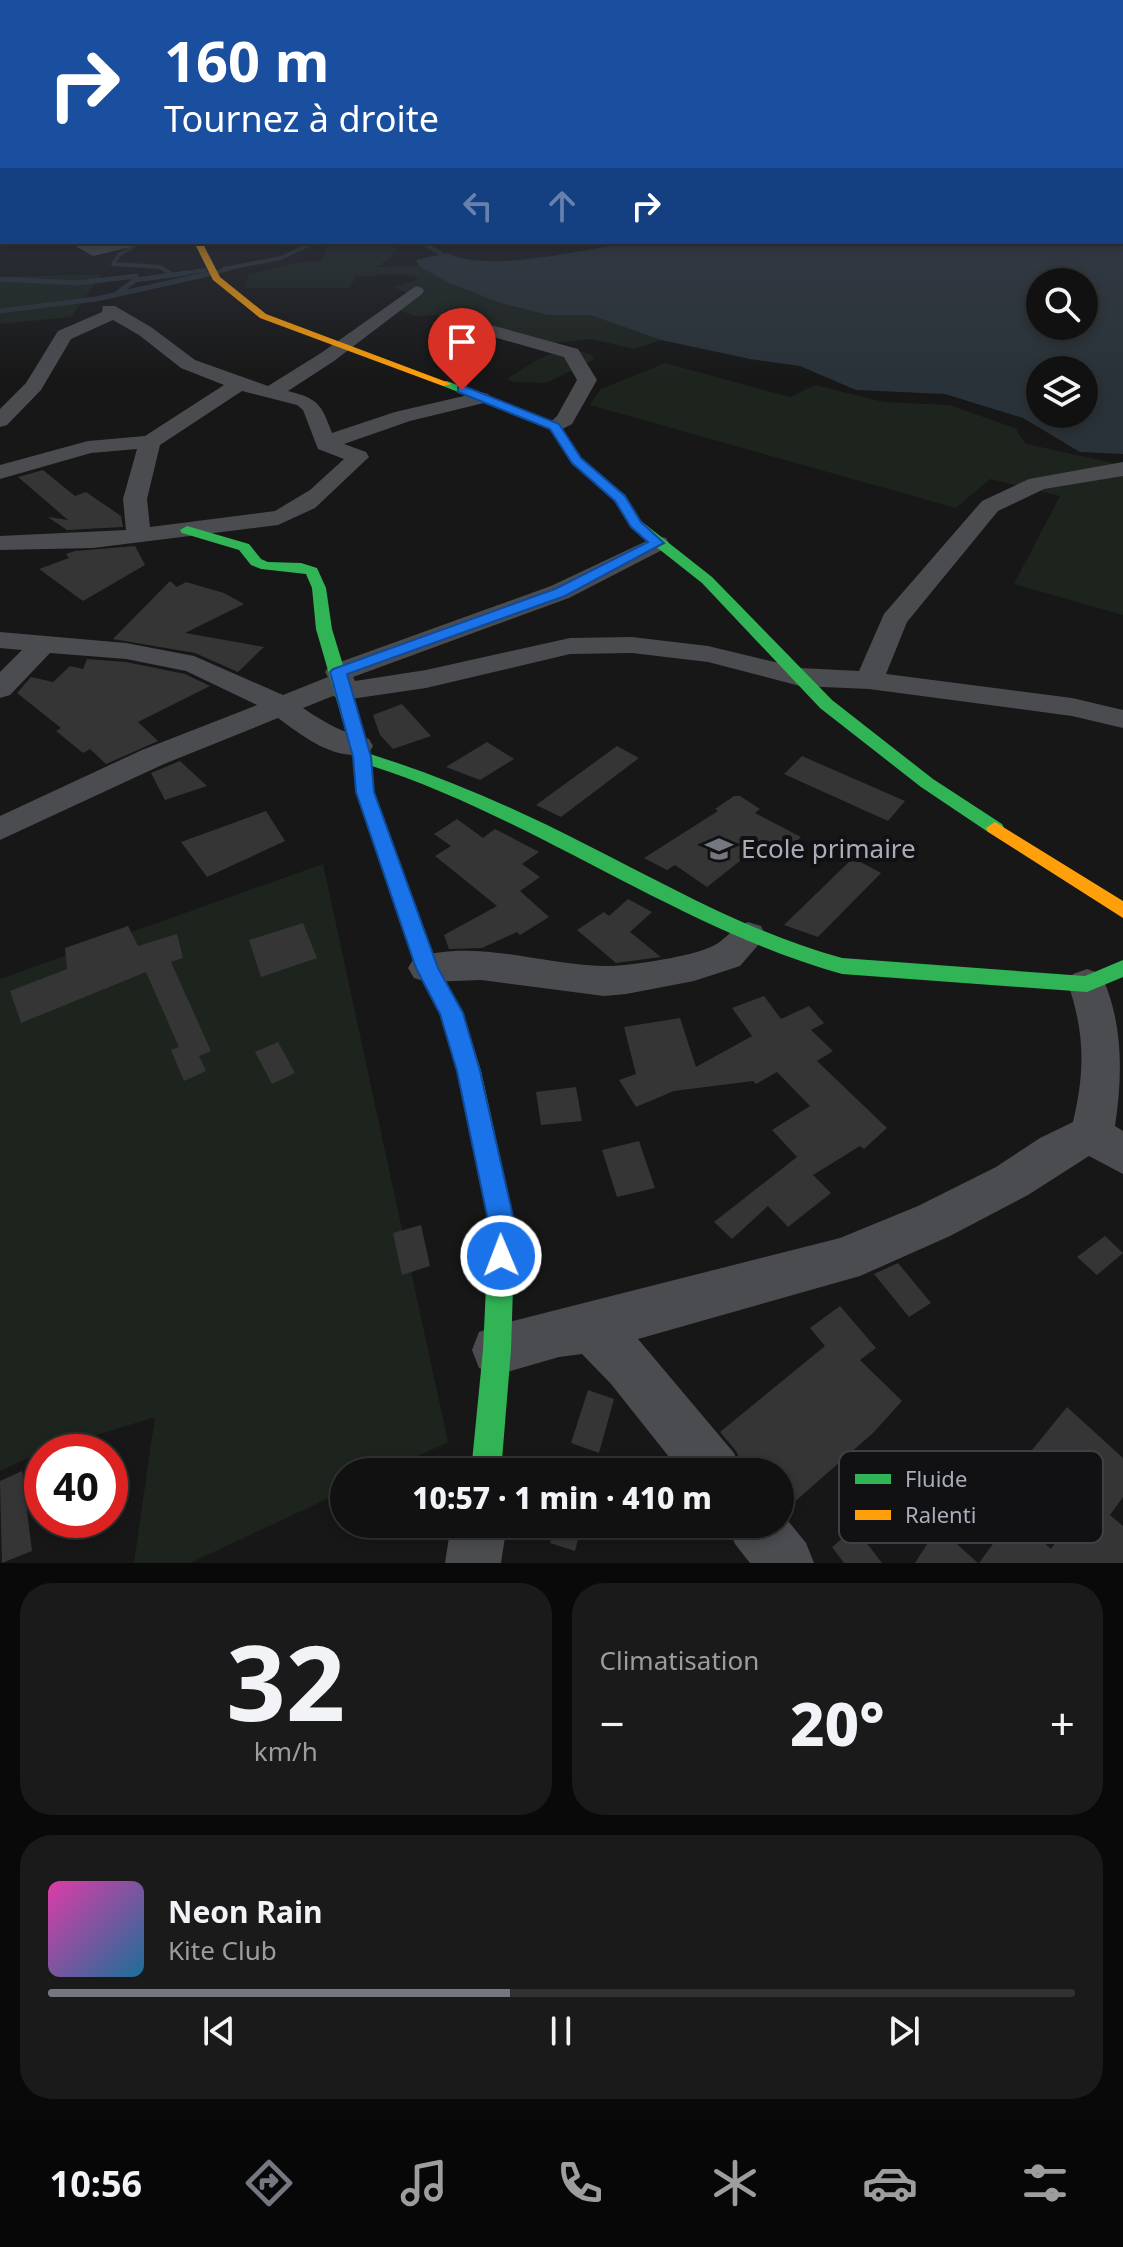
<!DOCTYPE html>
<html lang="fr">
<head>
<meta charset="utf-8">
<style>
  :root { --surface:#111; --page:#1a1a1a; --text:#f1f3f6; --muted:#9c9d9f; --line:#303131; --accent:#757880 }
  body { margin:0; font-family:"Noto Sans",sans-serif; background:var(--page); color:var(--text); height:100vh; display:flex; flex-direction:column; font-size:30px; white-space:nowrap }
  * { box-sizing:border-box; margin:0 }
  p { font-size:26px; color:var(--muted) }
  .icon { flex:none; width:44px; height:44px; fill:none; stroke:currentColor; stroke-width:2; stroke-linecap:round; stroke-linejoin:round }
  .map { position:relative; height:1563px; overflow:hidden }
  .details { display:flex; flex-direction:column; gap:20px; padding:20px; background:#090909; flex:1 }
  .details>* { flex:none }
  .top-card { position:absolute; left:0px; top:0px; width:1124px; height:244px; box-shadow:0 4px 12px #0003,0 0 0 2px var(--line); background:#1a4fa0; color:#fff; overflow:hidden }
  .fabs { position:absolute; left:1026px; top:268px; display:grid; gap:16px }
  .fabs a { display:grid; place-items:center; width:72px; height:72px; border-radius:50%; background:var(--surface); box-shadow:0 4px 12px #0003,0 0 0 2px var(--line); font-size:40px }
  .speed { position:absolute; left:24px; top:1434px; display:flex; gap:16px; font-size:40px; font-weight:700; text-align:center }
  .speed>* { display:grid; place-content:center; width:104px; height:104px; border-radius:50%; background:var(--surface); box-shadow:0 4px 12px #0003,0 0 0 2px var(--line); line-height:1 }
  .speed .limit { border:12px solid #d22; background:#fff; color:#111 }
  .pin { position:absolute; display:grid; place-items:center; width:68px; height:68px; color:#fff; margin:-82px -34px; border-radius:50% 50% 50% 0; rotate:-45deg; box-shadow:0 0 8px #0007 }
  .pin .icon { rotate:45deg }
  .me { position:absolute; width:88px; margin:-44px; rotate:359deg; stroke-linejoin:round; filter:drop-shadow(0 0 6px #0008) }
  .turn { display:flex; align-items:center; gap:28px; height:168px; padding:0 32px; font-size:36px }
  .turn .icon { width:104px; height:104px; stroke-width:2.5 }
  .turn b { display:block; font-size:56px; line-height:68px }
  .lanes { display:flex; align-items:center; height:76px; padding:0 32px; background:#0003; justify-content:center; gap:40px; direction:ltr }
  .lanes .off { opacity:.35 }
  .big { font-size:60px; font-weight:800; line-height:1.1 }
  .details .widget { flex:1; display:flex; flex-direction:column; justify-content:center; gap:12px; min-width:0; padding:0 28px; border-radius:32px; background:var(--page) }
  .details .dial { align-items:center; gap:0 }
  .dial b { font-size:104px; line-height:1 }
  .song { display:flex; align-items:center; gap:24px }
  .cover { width:96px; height:96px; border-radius:12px; background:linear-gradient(135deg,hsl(320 70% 55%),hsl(200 70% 35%)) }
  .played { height:8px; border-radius:4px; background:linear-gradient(90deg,var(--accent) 45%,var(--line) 45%) }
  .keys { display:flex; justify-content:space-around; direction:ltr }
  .heat { display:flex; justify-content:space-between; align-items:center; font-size:44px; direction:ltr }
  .details .tiles { flex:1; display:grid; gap:20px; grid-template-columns:1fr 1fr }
  .widget:last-child { grid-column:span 2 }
  .trip { position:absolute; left:330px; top:1458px; width:464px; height:80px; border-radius:40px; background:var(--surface); box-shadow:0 4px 12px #0003,0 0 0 2px var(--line); font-weight:800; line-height:80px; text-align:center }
  .tabs { display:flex; height:128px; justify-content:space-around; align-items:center; background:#070707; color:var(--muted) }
  .tabs .icon { width:56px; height:56px }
  .tabs .active { color:var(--accent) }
  .tabs b { font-size:36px; color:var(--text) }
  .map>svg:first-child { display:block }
  .green { fill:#1d241e }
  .water { fill:#2a3239; fill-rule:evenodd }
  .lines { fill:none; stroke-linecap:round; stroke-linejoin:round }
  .stream-far1 { stroke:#2a3239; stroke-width:4 }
  .stream { stroke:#2a3239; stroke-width:5 }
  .building { fill:#353536 }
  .street { fill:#4b4c50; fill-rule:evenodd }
  .fast { fill:#30b455; fill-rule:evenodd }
  .slow { fill:#ff9f0a; fill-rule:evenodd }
  .route { fill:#1a73e8; stroke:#114b97; stroke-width:2 }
  .labels { text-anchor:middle; stroke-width:8; stroke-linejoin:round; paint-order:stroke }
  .poi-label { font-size:26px; fill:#a8adb8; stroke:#111113; text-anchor:start }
  .key { fill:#111113; stroke:#3e4045; stroke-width:2 }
  .key-label { font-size:22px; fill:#a8adb8 }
</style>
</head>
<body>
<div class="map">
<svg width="1123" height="1563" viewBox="0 0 1123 1563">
  <rect width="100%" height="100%" fill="#171717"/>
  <path class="green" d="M327 243 392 246 398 249 388 260 375 267 419 266 449 283 500 303 547 315H590L661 340 634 349 592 339 554 343 449 315 415 316 386 306 417 297 393 287 419 279C400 271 377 277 356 276L350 288H245L248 275 289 264 322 261Z
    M102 274 71 317 0 324V277Z
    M569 347 594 356 593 360 546 383 512 382 508 378 539 359Z
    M665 363 790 397 815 385 884 402 949 405 1015 428 1026 444 1123 465V615L1014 584 1060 496 990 479 956 508 590 405 601 389Z
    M323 864 448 1442 383 1472H344V1491L190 1563H134L155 1417 42 1452 0 1471V979Z"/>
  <path class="water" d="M1123 203V454L1080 452 1023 418 945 394 856 390 800 366 750 359 661 340 590 315H547L500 303 449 283 419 266 416 260 447 253C487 273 572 251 618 245 632 243 646 245 661 242H1122ZM1040 282H1084V326H1040ZM1040 370H1084V414H1040Z"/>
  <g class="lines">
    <path class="stream-far1" d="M130 242 137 244 119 255 113 264 160 267 170 273
      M363 242H390
      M409 242 424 244 440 253
      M224 269 281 258 315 242
      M173 275 205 270
      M204 275 229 269"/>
    <path class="stream" d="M0 279 78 283 136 276
      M115 295 135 280 187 273
      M0 311 96 299 213 273"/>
  </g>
  <path class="building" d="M43 470 75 496 86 492 121 516 123 527 67 530 48 517 68 520 18 477Z
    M135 546 145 565 83 601 39 569 69 558 66 554 75 551Z
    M170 581 177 587 186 582 224 593 244 604 185 633 264 647 238 672 195 653 113 639Z
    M87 659 126 662 185 674 210 686 138 722 158 741 106 764 90 749 83 753 56 731 61 728 17 693 31 677 53 682 70 666 83 669Z
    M402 704 431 736 393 749 380 735 373 715Z
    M487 742 514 759 480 780 446 767Z
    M617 746 639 758 561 817 536 805Z
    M802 756 905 801 888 821 784 774Z
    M180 761 207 786 165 800 151 773Z
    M734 796H740L760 809 755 813 801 837 779 857 759 846 707 887 675 865 667 870 644 858 718 811 715 809Z
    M266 811 285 841 207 877 181 842Z
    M457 819 483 838 495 829 539 852 522 864 540 877 520 891 549 917 520 935 517 932 482 948 449 949 444 935 497 906 435 856 451 846 434 834Z
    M853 858 881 873 818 937 784 925Z
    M628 899 652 912 630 932 661 957 616 963 577 930 604 912 609 916Z
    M303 923 317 958 261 977 249 940Z
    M128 926 138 946 177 934 183 958 171 962 211 1051 199 1056 206 1071 184 1081 171 1050 179 1047 146 972 21 1023 10 991 67 969 65 948Z
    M764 996 781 1019 809 1006 824 1023 811 1030 833 1051 817 1061 887 1128 864 1149 860 1146 813 1175 831 1193 788 1227 768 1206 732 1239 714 1222 797 1157 772 1130 810 1106 777 1072 756 1084 753 1081 674 1091 636 1107 619 1080 636 1074 624 1027 680 1018 696 1067 752 1036 732 1008Z
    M278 1042 295 1073 272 1084 255 1052Z
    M576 1087 582 1121 541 1125 536 1092Z
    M639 1141 655 1188 617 1197 602 1150Z
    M421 1225 430 1266 402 1275 393 1233Z
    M1105 1236 1123 1253 1097 1275 1077 1257Z
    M898 1263 931 1303 909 1317 874 1274Z
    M840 1306 876 1348 860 1360 902 1401 873 1433 784 1511 780 1508V1472H745L736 1451 720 1432 825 1346 810 1328Z
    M588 1390 614 1399 599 1453 571 1443Z
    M1067 1407 1123 1458V1497L1110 1515 1123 1526V1563H979L1014 1515 1051 1549 1081 1504 1028 1455Z
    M22 1471 32 1551 2 1563 0 1481Z
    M556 1524H582L575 1551 550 1543Z
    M938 1527 978 1563H915Z
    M855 1528 882 1563H844L832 1547Z"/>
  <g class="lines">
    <path class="street" d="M0 232H2V240H0Z
      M68 242H87L95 246 113 242H141L139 245 93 256Z
      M416 286 422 288 424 291 422 294 334 361 288 391C319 399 321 404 332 433L395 412 481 392 488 394 491 398 488 402 410 421 344 444 366 452 369 457 315 508 278 525 93 548 0 550V536L126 530 123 499 137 449 91 453 0 479V465L88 441 145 436 224 385 181 368 139 335 113 320 71 339 41 390 7 425 0 427V409L26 383 58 331 102 312 103 306H115L151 327 195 360 268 386 321 353ZM242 391 297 405 303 410 318 449 344 459 310 490 275 511 150 527 147 499 160 445Z
      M447 313 578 349 597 380 572 424 555 433 545 427 557 416 577 380 564 357 441 322 438 318 441 314Z
      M1123 462V476L1044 489 998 511 907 622 886 674 1072 698 1123 710V728L1072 716 869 689 800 686 708 662 632 653 570 654 426 688 344 700 333 696 303 708C325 723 343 733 369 739L373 746 369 753C335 762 304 737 278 718L164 764 0 840V816L142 750 257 705 186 671 126 659 50 653 10 695 0 698V672L22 650 0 648V632L126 643 194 656 283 695 328 677 325 672 329 666 551 586 657 536 666 538 669 543 666 548 569 598 353 677 355 681 426 670 570 638 632 637 708 646 800 668 859 671 884 614 982 501 1029 479Z
      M748 922 761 926 766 936 740 966 694 981 626 994 604 996 481 980 427 982 414 978 408 968 414 958C475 938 541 965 604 966 626 967 694 956 713 946 727 939 732 927 748 922Z
      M1087 969 1101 974C1123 1022 1123 1073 1115 1126L1123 1131V1174L1089 1156 1028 1195 950 1236 860 1276 638 1339 734 1453 742 1472H681L611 1384 582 1354 559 1357 497 1375 479 1368 472 1350 479 1332 497 1325 840 1238 918 1206 996 1167 1040 1138 1073 1122C1085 1071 1085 1033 1068 984L1073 974Z
      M780 1511 806 1543 814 1563H750L735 1544 727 1524H780Z
      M451 1524H507L501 1563H445Z"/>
    <path class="fast" d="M447 381 559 425 581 459 625 495 641 521 712 577 832 700 933 779 1002 824 1004 828 1002 832H988L921 787 820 708 702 583 631 527 615 500 572 464 551 429 443 386V382Z
      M187 526 249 544 261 559 268 562 301 563 317 568 326 588 332 629 370 754C444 777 515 808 585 844 669 886 750 933 842 958L1085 976 1123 960V977L1087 992 842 974C676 927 536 819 372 766L374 792 437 967 463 1013 481 1071 515 1225 511 1350 501 1472H471L483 1350 489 1225 457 1071 441 1013 416 968 356 792 353 757 316 629 312 588 306 574 261 569 251 565 239 550 182 533 180 530Z"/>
    <path class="slow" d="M194 242H202L220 277 266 314 452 384 443 386 260 318 213 280Z
      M995 822 1123 901V918L988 832 986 828Z"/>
  </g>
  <linearGradient id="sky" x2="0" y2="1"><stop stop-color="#0d0d0d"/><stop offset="0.42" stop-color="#363c47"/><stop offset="1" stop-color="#363c47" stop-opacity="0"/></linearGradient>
  <rect width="1123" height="380" fill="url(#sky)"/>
  <path class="route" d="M458 387H466L559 424 581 458 625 496 641 522 664 543 565 596 347 674 371 757 374 792 438 968 463 1013 480 1071 515 1225 514 1256 510 1265 501 1269 491 1265 487 1256 489 1225 457 1071 440 1014 416 968 356 792 353 757 330 672 333 669 555 589 648 542 631 527 615 501 572 463 550 429 458 392Z"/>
  <defs>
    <g id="school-bare" transform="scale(2.16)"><path d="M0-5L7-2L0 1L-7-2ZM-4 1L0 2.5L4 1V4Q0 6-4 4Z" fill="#757880" stroke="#111113" stroke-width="2.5" paint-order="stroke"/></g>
  </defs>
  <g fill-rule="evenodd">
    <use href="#school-bare" x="719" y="849"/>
  </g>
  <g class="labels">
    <g class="poi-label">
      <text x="741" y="858">Ecole primaire</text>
    </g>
  </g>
  <rect x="839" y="1451" width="264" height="92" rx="12" class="key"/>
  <rect x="855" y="1474" width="36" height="10" fill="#30b455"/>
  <rect x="855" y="1510" width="36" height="10" fill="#ff9f0a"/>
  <g class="key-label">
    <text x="905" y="1487">Fluide</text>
    <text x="905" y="1523">Ralenti</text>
  </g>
</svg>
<div class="fabs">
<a><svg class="icon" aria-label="search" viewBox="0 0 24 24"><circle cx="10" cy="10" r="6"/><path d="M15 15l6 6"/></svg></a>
<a><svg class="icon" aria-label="layers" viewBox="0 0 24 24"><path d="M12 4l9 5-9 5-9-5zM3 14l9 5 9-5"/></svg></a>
</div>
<div class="speed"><div class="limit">40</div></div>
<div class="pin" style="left:462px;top:390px;background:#d93025"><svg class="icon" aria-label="arrive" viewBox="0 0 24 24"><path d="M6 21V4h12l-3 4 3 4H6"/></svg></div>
<svg class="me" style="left:501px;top:1256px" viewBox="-20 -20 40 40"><circle r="17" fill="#1a73e8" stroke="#fff" stroke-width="3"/><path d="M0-11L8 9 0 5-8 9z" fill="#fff"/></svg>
<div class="trip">10:57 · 1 min · 410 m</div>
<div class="top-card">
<div class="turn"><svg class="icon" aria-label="right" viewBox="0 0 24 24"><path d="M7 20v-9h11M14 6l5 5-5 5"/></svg><div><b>160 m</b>Tournez à droite</div></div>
<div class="lanes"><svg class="icon off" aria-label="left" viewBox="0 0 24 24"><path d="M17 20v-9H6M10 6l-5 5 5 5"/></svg><svg class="icon off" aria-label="ahead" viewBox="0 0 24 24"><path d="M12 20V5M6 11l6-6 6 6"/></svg><svg class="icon" aria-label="right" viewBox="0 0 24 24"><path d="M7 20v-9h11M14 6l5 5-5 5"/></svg></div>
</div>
</div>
<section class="details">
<div class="tiles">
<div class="widget dial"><b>32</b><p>km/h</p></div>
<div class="widget"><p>Climatisation</p>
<div class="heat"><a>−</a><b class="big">20°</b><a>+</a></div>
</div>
<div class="widget">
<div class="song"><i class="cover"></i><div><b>Neon Rain</b><p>Kite Club</p></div></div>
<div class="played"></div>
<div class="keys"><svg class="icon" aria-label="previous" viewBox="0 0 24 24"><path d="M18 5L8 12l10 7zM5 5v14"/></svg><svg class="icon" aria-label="pause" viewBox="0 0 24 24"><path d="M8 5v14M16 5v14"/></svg><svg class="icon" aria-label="next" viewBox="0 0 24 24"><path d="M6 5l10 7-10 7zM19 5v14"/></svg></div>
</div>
</div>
</section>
<nav class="tabs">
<b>10:56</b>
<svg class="icon active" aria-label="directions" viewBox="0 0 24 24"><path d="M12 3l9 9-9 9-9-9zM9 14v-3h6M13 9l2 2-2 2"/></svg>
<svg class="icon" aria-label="music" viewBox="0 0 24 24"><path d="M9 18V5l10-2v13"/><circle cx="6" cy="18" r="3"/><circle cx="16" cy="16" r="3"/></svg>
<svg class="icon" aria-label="phone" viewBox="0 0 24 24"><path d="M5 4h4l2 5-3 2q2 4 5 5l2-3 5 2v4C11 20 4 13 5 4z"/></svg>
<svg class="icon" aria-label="climate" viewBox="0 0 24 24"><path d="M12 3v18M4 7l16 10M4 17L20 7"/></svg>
<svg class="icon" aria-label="car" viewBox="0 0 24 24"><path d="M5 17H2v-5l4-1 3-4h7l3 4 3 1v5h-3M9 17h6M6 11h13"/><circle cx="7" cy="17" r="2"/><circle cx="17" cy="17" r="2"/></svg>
<svg class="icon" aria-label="filters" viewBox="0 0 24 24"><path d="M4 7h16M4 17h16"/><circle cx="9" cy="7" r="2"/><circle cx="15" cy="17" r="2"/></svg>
</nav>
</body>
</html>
